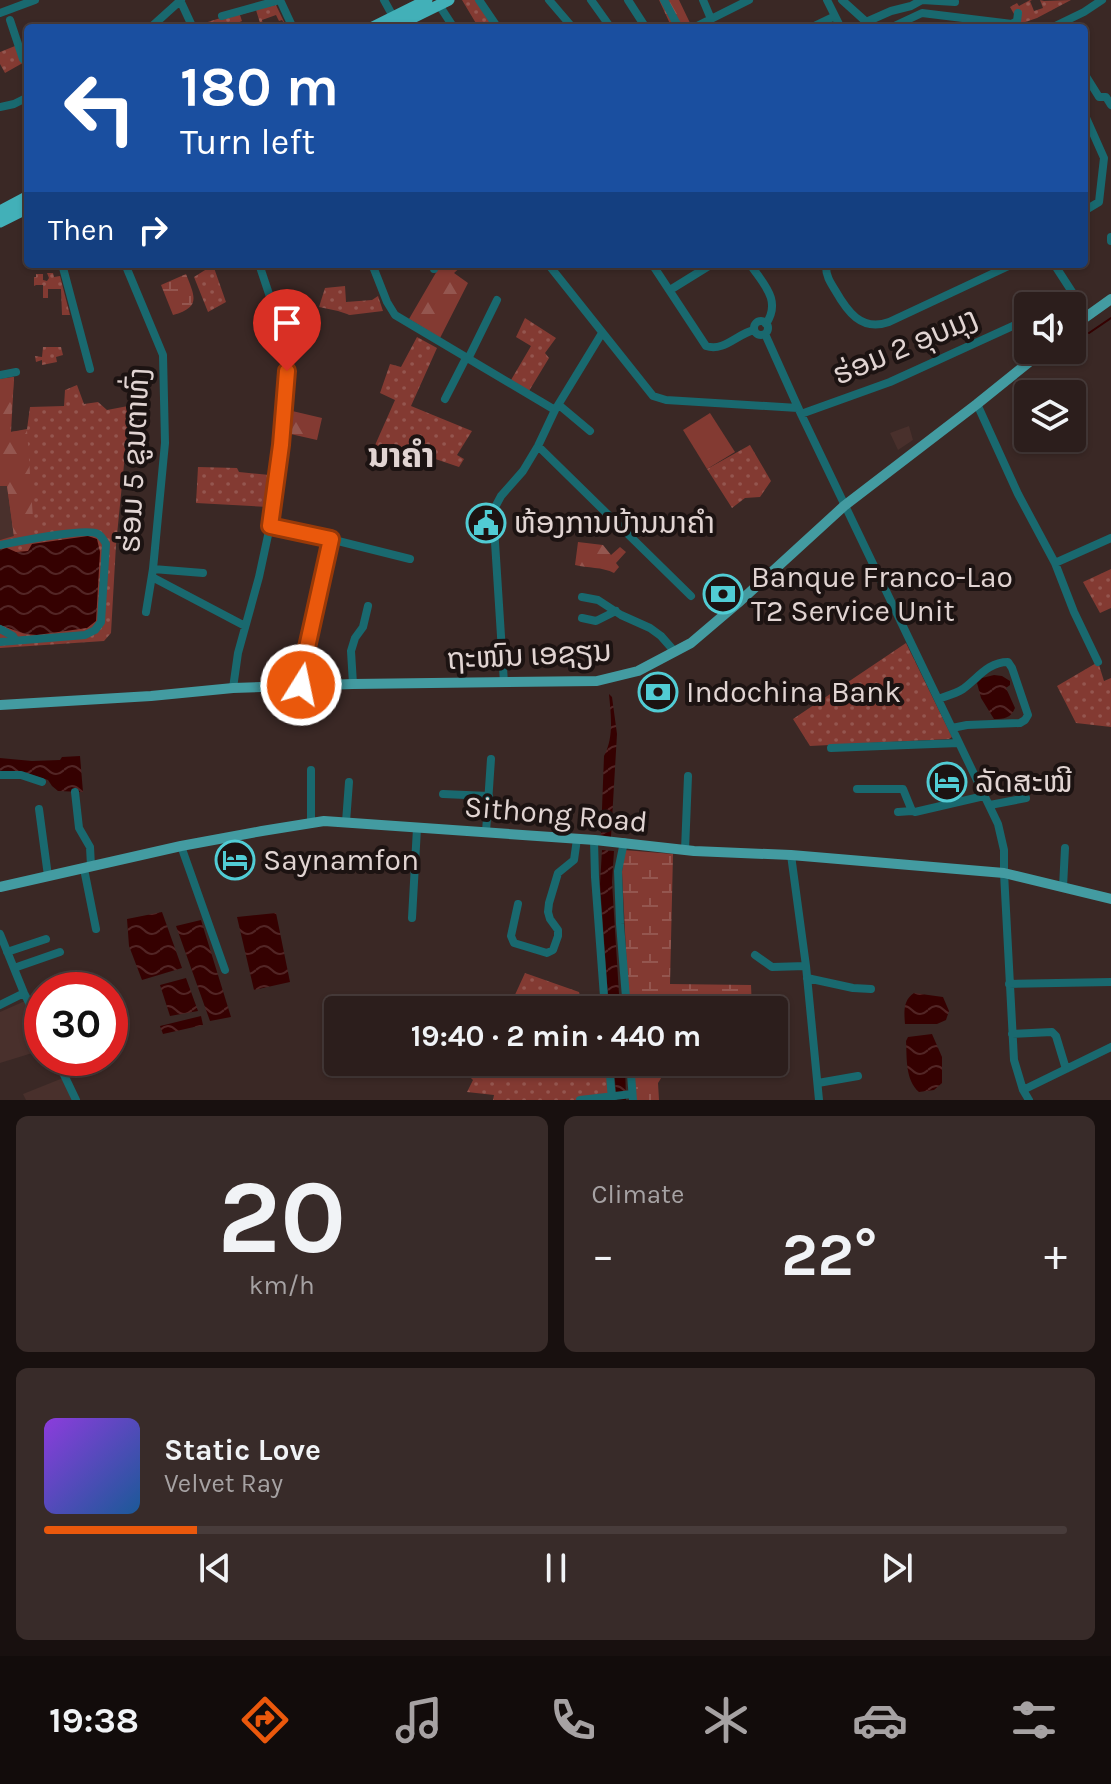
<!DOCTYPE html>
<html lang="en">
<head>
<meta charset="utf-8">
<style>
  :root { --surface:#2c1e1c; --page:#382b29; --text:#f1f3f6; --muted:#a6a2a3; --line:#483c3b; --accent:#ea580c }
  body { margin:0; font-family:Karla,"Noto Sans Lao",sans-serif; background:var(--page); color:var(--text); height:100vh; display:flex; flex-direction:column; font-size:30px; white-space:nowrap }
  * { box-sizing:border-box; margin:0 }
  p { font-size:26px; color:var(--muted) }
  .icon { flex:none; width:44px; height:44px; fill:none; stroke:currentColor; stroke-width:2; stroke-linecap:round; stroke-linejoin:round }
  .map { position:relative; height:1100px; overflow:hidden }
  .side { display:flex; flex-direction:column; gap:16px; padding:16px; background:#18100f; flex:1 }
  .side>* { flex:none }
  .guide { position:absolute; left:24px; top:24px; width:1064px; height:244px; border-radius:8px; box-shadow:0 2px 6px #0004,0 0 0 2px var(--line); background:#1a4fa0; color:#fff; overflow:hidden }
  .tools { position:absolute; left:1014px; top:292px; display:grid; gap:16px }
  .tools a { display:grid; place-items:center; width:72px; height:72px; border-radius:8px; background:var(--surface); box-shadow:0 2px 6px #0004,0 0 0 2px var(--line); font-size:40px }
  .speed { position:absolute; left:24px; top:972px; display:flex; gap:16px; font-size:40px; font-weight:700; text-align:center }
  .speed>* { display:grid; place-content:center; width:104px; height:104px; border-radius:50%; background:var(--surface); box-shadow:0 2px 6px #0004,0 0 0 2px var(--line); line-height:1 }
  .speed .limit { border:12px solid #d22; background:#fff; color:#111 }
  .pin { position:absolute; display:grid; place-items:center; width:68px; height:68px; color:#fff; margin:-82px -34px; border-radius:50% 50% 50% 0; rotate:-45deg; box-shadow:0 0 8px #0007 }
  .pin .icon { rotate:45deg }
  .me { position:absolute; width:88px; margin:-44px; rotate:10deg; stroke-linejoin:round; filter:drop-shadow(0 0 6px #0008) }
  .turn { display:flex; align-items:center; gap:28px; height:168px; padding:0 24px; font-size:36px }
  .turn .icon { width:104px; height:104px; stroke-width:2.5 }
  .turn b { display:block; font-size:56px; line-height:68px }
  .then { display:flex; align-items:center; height:76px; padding:0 24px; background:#0003; gap:16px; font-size:30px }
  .big { font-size:60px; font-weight:700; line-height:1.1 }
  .side .widget { flex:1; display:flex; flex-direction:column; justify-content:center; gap:12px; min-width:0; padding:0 28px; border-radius:12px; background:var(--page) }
  .side .dial { align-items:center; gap:0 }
  .dial b { font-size:104px; line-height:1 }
  .song { display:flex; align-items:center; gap:24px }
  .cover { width:96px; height:96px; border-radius:12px; background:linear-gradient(135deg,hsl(270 70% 55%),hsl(210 70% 35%)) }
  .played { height:8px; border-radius:4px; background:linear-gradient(90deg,var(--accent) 15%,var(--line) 15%) }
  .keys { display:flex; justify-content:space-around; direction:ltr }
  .heat { display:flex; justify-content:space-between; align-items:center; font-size:44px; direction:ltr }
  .side .tiles { flex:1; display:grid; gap:16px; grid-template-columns:1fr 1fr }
  .widget:last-child { grid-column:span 2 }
  .trip { position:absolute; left:324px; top:996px; width:464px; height:80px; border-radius:8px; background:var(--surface); box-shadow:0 2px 6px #0004,0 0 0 2px var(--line); font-weight:700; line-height:80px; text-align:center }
  .menu { display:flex; height:128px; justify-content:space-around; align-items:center; background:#120c0b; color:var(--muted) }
  .menu .icon { width:56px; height:56px }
  .menu .active { color:var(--accent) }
  .menu b { font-size:36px; color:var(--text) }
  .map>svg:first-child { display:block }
  .built { fill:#49302c }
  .green { fill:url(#green-dots) }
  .forest { fill:url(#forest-firs) }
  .wetland { fill:url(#wetland-marsh) }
  .pitch { fill:#833a32 }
  .water { fill:url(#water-waves) }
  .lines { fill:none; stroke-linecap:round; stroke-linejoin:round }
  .stream { stroke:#350101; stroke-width:2 }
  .minor { stroke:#19696f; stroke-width:8 }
  .major { stroke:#439ba1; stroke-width:10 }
  .highway { stroke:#42b0b8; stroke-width:11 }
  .route-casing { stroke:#983908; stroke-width:20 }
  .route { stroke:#ea580c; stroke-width:14 }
  .labels { text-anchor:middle; stroke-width:8; stroke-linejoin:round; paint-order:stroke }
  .street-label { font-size:30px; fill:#e1d4d2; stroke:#1c1312 }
  .poi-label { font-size:30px; fill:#e1d4d2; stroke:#1c1312; text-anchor:start }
  .quarter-label { font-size:34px; font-weight:bold; fill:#e1d4d2; stroke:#1c1312 }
</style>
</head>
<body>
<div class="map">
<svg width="1111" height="1100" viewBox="0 0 1111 1100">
  <defs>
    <pattern id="green-dots" width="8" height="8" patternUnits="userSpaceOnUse" patternTransform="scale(2)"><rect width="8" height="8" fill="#833a32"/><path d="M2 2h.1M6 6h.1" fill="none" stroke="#94564f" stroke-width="1.8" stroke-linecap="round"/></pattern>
    <pattern id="forest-firs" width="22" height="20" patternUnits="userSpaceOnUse" patternTransform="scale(2)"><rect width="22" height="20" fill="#833a32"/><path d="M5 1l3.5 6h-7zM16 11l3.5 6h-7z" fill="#94564f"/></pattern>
    <pattern id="wetland-marsh" width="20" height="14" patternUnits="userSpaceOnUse" patternTransform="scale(2)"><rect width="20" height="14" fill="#833a32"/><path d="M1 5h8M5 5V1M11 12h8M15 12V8" fill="none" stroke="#94564f"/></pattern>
    <pattern id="water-waves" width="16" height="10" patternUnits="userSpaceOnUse" patternTransform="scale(2)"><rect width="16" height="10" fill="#350101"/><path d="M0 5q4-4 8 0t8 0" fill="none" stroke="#522525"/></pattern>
  </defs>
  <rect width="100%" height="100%" fill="#3a2825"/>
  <path class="built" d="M909 426 913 440 898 450 890 433Z
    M0 486H7L14 537 0 540Z
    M25 1001 42 1035V1050L0 1063V1012Z
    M63 1078 72 1100H26L23 1094Z"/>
  <path class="green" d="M462 0H476L495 28H458L468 23 472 28 477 25Z
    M1030 0H1032L1030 1 1034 11 1043 8 1040 0 1044 1 1071 0 1037 18 1014 26V14L1010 7 1017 3 1019 6Z
    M276 5 287 28 282 20 279 21 276 15 262 20 264 28H249L248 25 251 23 252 26 260 23 256 10 240 15 242 21 226 28 223 25 215 28H196L195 26 230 15Z
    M20 44 28 60 5 73 0 64V52Z
    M213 265 226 302 208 312 194 277Z
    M47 273H53L54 277 60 276 70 315H62L61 289H48V298H43V285H36L34 286V277H36V274H43V280L47 281 49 278Z
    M345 286 346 302 372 300 378 296 383 311 350 315 338 311 319 307 325 288Z
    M525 318 556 338 545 353 549 358 529 391 511 380 531 346 516 337Z
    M417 337 437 348 411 406 472 431 457 455 464 459 459 467 391 444 387 445 379 455 372 452 395 400 380 393 390 364 401 367Z
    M43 347H61L63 355 56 357 57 362 42 365V360L36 362 35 356 42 357Z
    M14 377 11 432 27 429 30 407 64 406 65 390 77 385 84 404 98 402 107 410 128 406V397H139L135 412 128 424 116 545 111 633 104 641 0 648V540L14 536 7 486H0V379Z
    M750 445 771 481 760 497 745 498 732 508 707 469Z
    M198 467 237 468 239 472 270 475 268 507 196 503Z
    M1111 569V608L1100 613 1083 582Z
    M906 643 952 737 949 739 810 746 793 719Z
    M1098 662 1104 681 1111 678V727L1076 723 1057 686Z
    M525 973 579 992 581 999 594 1010H508Z
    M436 1062H605L610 1100H493L494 1095 467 1092 473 1080 468 1075C456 1077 443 1076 435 1066Z"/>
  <path class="forest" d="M659 0H679L690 23 681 28H672Z
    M441 264H464L454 273 468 283 440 338 409 319Z
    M14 377 10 432 27 430 34 533 14 537 7 486H0V379Z
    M288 410 322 418 317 440 286 433Z
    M578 542 603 545 611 555 620 547 626 552 616 563 619 567 614 573C603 567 587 568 575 565Z"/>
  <path class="wetland" d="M186 274C195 297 201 307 173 315L161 285Z
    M624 850 673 854 670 984 751 985 752 1010H629L622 872Z
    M633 1062H660L663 1075 658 1083 659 1100H636Z"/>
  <path class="pitch" d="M710 413 735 452 707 469 683 430Z"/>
  <path class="water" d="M88 536 97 539 100 552 96 621 87 628 37 635 25 634 0 625V549L7 548 16 552 28 551 32 544Z
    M994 675 1002 676 1010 681V685L1006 688 1015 708C1011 718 1004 719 994 719L981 698 977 683 982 678Z
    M609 694 612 697 617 734 611 837 601 835 604 756C614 738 611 715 609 694Z
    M80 756 83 792 58 791 52 786 48 780 23 772 0 774V758L32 761 60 760 62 757Z
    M602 850 614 851 612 882 620 1010H609L600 884Z
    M162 912 182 968 142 980 129 946 127 919Z
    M276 913 290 982 254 990 237 917Z
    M201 920 231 1017 210 1021 176 926Z
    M186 978 198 1011 170 1016 160 985Z
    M914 993 943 997 949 1011 946 1020 937 1024H905C904 1012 903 1000 914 993Z
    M201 1016 203 1025 163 1034 160 1026Z
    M932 1034 942 1057V1083L934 1090 919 1092C905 1080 907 1058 906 1041L908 1037Z
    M613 1062H625L626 1100H617Z"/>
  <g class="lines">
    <path class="stream" d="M1089 333 1111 318"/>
    <path class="minor" d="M180 0 193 28
      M280 0 293 28
      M384 0 395 20
      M479 0 498 28
      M549 0 573 28
      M591 0 611 28
      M628 0 646 28
      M664 0 679 28
      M703 0 711 19
      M827 0 841 28
      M842 0 873 28
      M439 5 454 28
      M0 13 35 0
      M222 16 280 0
      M10 20 23 59 28 64
      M866 22 891 11 911 6 922 0 955 2
      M150 28 181 0
      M693 28 749 0
      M810 28 835 16
      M890 28 922 13 1012 24 1017 21 1018 13
      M1051 28 1084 12 1102 0
      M1084 73 1099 97H1106L1111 105
      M0 107 14 104 28 97
      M1084 113 1104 158 1099 202 1084 211
      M27 144 28 146
      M1111 237V241
      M62 264 90 369
      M125 264 163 355 165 443 153 569 146 612
      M372 264 387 302 395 315 555 410
      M434 264V269
      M548 264 653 396 666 400 798 408
      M652 264 706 346C724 352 737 334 754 330
      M750 264C763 284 782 300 766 324
      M829 264 826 266C826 276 830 282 835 290 847 311 861 332 889 322L1013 264
      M1054 264 1087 315
      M670 290 712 264
      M1057 306 1076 299
      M754 328a7 7 0 1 1 14 0a7 7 0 1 1-14 0Z
      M765 334 801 414 998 824 1004 850V873L1014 1060 1023 1090 1029 1100
      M468 359 497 300
      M0 375 16 372
      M445 399 466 358
      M977 404 1018 494 1055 563 1074 612 1098 662
      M559 405 590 431
      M801 414 890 382 1028 319
      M538 446 691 596
      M270 526 314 535 410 559
      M0 545C16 542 87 527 98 534 102 536 104 541 106 544L101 622 95 630 85 635 0 642
      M1055 563 1111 538
      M153 569 203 573
      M152 577 245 626
      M582 597 598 600 621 615 650 628 661 636 675 652
      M582 618 596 621 616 611
      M0 629 13 636 15 640
      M504 683 493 511 501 496 523 471 538 446 555 410 602 333
      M353 684 351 651 355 638 363 627 368 606
      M301 685 304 661 331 539
      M233 688 238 653 259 577 270 526 286 394 287 371 281 330 259 264
      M938 699C946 696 955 694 963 689 978 678 988 662 1008 662L1012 668 1028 715 1025 720 1020 723 967 725 952 728
      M831 748 959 743
      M311 770V822
      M0 775H21L42 782
      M857 789H903L912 811 915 812 984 796
      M75 792 79 828 90 847 91 866
      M443 794 489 796
      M990 805 1026 798
      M39 809 48 876
      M898 812 912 811
      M346 822 349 782
      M486 832 491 759
      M594 840 595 877 605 1010
      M624 842 618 871 620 924 627 1010
      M181 846 225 970
      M685 850 688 776
      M791 855 806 966 819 1100
      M84 869 96 929
      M1063 887 1065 848
      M518 904 511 936 514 943 547 953 553 950 558 936V930L550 919 548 912 549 903 558 873 574 860 577 839
      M412 918 417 828
      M0 934 24 993 42 1028
      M7 952 46 939
      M755 955 772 967 806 966
      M14 968 60 952
      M807 978 853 988 871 989
      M1009 984 1111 982
      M0 1005 24 993
      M1012 1034 1052 1032 1056 1036 1066 1069
      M56 1058 76 1100
      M609 1062 612 1100
      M630 1062 633 1100
      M818 1083 858 1076
      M1023 1090 1111 1047
      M580 1100 632 1094"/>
    <path class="major" d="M1072 327 1111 299
      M0 705 151 696 233 688 353 684 597 681 638 671 691 643 738 603 844 506 977 404 1044 350
      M0 887 181 846 262 831 324 821 595 840 694 851 791 855 1004 873 1111 899"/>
    <path class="highway" d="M371 28 427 0
      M392 28 449 0
      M0 211 28 196
      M0 222 28 208"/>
  </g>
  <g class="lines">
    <g class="route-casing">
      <path id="route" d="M287 371 281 445 270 526 331 539 304 661 301 685"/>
    </g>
    <use href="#route" class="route"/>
  </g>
  <defs>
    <g id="civic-ring" transform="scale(2)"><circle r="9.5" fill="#1c1312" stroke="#51ccd4" stroke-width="1.5"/><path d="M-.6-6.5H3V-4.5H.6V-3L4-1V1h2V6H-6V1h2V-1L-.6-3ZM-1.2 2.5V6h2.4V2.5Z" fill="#51ccd4"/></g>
    <g id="bank-ring" transform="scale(2)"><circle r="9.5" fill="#1c1312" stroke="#51ccd4" stroke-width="1.5"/><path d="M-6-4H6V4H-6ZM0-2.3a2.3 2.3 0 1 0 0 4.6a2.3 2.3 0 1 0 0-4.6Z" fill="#51ccd4"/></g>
    <g id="hotel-ring" transform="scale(2)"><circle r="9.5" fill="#1c1312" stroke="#51ccd4" stroke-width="1.5"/><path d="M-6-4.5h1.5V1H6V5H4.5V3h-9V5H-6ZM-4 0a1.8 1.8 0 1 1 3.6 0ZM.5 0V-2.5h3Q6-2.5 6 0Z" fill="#51ccd4"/></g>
  </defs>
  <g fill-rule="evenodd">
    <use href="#civic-ring" x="486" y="523"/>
    <use href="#bank-ring" x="723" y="594"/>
    <use href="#bank-ring" x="658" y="692"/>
    <use href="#hotel-ring" x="947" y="782"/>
    <use href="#hotel-ring" x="235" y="860"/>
  </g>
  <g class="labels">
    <g class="street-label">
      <text transform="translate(905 346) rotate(-23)" y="10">ຮ່ອມ 2 ອຸບມຸງ</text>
      <text transform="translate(134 460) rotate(-87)" y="10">ຮ່ອມ 5 ຂູນຕາທົ່ງ</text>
      <text transform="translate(529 655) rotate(-3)" y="10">ຖະໜົນ ເອຊຽນ</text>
      <text transform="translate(556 814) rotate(5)" y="10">Sithong Road</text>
    </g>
    <g class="poi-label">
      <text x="514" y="533">ຫ້ອງການບ້ານນາຄໍາ</text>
      <text x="751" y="587">Banque Franco-Lao<tspan x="751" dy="34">T2 Service Unit</tspan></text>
      <text x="686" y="702">Indochina Bank</text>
      <text x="975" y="792">ລັດສະໝີ</text>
      <text x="263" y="870">Saynamfon</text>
    </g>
    <g class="quarter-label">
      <text x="401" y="467">ນາຄຳ</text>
    </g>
  </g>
</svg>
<div class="tools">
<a><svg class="icon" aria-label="sound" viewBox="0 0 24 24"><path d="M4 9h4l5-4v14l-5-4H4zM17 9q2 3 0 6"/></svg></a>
<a><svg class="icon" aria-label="layers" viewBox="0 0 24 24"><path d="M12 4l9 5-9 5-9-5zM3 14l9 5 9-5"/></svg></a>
</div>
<div class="speed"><div class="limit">30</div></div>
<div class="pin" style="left:287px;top:371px;background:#d93025"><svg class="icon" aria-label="arrive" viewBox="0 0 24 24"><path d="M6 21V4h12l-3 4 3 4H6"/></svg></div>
<svg class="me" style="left:301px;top:685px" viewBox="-20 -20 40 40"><circle r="17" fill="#ea580c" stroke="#fff" stroke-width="3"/><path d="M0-11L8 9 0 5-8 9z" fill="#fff"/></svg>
<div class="trip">19:40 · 2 min · 440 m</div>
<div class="guide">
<div class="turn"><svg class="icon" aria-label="left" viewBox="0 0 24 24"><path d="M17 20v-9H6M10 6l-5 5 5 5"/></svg><div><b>180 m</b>Turn left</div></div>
<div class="then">Then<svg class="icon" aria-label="right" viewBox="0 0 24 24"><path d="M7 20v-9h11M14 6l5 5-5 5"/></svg></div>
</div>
</div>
<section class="side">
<div class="tiles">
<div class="widget dial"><b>20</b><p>km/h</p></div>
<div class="widget"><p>Climate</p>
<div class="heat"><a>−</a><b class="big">22°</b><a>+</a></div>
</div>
<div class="widget">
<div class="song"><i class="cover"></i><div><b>Static Love</b><p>Velvet Ray</p></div></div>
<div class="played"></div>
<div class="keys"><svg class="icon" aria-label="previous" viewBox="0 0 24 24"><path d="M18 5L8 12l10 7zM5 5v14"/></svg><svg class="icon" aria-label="pause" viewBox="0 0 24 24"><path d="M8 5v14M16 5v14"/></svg><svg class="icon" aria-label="next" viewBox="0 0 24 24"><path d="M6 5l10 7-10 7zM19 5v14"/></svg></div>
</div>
</div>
</section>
<nav class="menu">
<b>19:38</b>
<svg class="icon active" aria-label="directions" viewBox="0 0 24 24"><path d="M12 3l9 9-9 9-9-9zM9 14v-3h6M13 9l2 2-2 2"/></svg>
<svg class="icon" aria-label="music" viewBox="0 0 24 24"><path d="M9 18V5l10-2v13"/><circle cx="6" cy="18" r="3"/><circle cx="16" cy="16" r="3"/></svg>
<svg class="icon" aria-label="phone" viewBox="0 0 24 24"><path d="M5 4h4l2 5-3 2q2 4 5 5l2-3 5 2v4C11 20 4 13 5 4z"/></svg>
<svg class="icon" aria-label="climate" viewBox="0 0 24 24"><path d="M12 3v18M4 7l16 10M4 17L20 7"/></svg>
<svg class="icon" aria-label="car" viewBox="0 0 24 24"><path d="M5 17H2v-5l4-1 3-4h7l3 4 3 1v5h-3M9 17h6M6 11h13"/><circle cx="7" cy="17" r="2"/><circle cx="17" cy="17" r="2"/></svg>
<svg class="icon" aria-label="filters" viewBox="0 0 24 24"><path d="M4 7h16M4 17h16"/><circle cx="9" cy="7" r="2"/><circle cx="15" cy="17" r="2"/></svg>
</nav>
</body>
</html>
